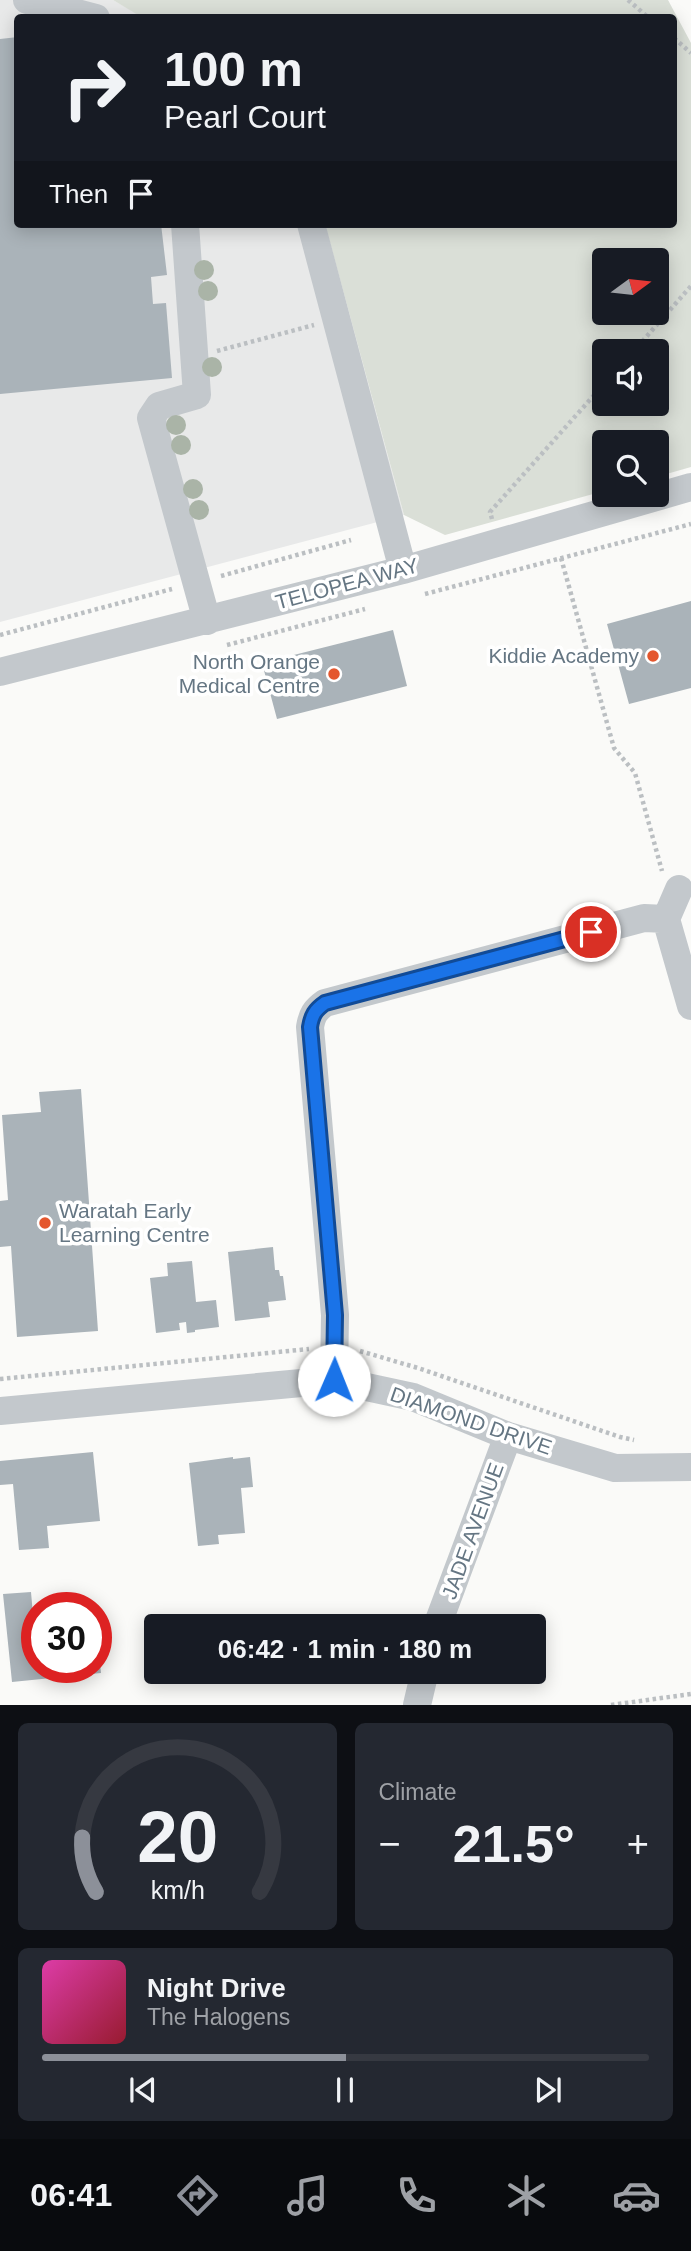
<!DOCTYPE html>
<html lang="en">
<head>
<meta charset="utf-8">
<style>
  :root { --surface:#171b24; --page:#242831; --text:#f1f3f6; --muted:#9ea1a6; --line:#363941; --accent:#8c9099 }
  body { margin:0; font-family:Helvetica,sans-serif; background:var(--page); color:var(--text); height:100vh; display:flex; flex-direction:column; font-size:26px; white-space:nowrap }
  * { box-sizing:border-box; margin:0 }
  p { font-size:23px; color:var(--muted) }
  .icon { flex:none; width:38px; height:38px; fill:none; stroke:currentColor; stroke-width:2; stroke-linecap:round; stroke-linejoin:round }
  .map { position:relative; height:1705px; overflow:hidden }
  .details { display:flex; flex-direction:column; gap:18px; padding:18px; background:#0d0f14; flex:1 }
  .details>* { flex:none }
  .guide { position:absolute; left:14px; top:14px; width:663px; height:214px; border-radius:7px; box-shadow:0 4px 18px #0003; background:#171b24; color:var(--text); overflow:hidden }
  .needle { width:46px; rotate:75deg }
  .buttons { position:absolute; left:592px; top:248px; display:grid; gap:14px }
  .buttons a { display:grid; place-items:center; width:77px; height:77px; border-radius:7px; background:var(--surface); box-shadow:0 4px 18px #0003; font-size:35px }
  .speed { position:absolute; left:21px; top:1592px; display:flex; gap:14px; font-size:35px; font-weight:700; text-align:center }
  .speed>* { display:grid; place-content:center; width:91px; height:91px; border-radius:50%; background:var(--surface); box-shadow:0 4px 18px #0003; line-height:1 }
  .speed .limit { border:10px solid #d22; background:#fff; color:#111 }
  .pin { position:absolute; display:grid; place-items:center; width:60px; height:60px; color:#fff; margin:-30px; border:4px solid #fff; border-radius:50%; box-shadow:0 2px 7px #0007 }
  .me { position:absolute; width:77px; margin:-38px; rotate:1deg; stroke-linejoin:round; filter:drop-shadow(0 0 5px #0008) }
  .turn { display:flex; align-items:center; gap:24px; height:147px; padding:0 35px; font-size:32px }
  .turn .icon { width:91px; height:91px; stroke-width:2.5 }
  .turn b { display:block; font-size:49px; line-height:60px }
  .then { display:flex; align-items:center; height:66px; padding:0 35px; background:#0003; gap:14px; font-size:26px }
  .big { font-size:52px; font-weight:700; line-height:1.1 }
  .details .tile { flex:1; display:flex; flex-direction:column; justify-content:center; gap:10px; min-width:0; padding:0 24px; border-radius:10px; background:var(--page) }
  .details .dial { align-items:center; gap:0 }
  .dial svg { height:182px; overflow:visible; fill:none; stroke:var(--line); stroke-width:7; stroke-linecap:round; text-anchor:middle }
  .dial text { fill:var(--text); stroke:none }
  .song { display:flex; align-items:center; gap:21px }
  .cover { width:84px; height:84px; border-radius:10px; background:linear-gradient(135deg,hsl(320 70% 55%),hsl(350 70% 35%)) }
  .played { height:7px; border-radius:4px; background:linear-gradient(90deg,var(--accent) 50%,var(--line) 50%) }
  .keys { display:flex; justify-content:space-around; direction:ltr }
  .heat { display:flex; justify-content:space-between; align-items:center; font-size:38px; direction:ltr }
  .details .tiles { flex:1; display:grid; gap:18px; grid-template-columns:1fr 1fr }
  .tile:last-child { grid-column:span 2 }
  .trip { position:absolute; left:144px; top:1614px; width:402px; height:70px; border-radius:7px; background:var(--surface); box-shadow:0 4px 18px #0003; font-weight:700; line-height:70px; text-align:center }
  .menu { display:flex; height:112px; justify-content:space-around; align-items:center; background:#090b0e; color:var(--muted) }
  .menu .icon { width:49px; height:49px }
  .menu .active { color:var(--accent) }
  .menu b { font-size:32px; color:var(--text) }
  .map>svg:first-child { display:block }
  .built { fill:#e8e9e9 }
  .green { fill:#dadfd7; fill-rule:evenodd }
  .building { fill:#aab3b9 }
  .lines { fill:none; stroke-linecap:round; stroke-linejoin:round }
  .path { stroke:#bbbfc2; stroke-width:4.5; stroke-dasharray:3.5 3.5; stroke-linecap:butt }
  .minor { stroke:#c3c8cc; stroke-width:28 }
  .tree { fill:#aab4a7 }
  .route-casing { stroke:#114b97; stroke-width:18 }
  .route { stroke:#1a73e8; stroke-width:12 }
  .poi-dot { fill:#e4572e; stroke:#fff; stroke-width:2.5 }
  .labels { text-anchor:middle; stroke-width:7; stroke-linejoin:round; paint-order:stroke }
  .street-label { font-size:21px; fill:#657683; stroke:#fff }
  .poi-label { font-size:21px; fill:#657683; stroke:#fff; text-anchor:end }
</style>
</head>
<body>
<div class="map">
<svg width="691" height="1705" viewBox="0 0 691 1705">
  <rect width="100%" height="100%" fill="#fafaf8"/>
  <path class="built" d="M0 0H113L143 17 18 18V224H325L404 515 0 622Z"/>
  <path class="green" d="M113 0H668L691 43V467L656 477V443H604V491L445 535 404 515 325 224H674V18H143ZM604 261H656V313H604ZM604 352H656V404H604Z"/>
  <path class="building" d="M18 37V224H161L167 275 151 277 153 304 166 303 172 378 0 394V39Z
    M691 601V688L629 704 607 624Z
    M393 630 407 686 277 719 262 663Z
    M81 1089 98 1331 17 1337 11 1246 0 1247V1201L8 1200 2 1115 41 1112 39 1092Z
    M273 1247 275 1270H279L280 1276H283L286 1300 268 1302 270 1317 235 1321 228 1252Z
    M192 1261 196 1302 216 1300 219 1327 195 1330V1332L187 1333 186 1322 179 1323 180 1330 156 1333 150 1278 168 1276 167 1263Z
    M93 1452 100 1521 47 1526 49 1548 19 1550 13 1484 0 1485V1461Z
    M233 1457V1459L250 1457 253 1487 241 1488 245 1533 218 1535 219 1544 198 1546 189 1463Z
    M31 1592 33 1615 37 1614V1668H96V1644H98L101 1673 12 1682 3 1594Z"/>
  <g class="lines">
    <path class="path" d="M628 0 649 18
      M674 38 691 53
      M217 351 314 325
      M633 352 691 286
      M492 519 490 512 604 384
      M561 558 614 748 635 773 662 871
      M221 576 351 540
      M425 594 691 524
      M0 635 172 589
      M227 645 365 609
      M360 1351 418 1368 620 1437 634 1440
      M0 1379 309 1349
      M611 1705 691 1694"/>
    <path class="minor" d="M27 0 96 18
      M185 224 197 395 159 406 151 418 207 621
      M311 224 403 570
      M0 672 403 570 691 487
      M679 889 666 919 691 1006
      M334 1380 335 1315 310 1027C312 1015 315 1010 325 1003L644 918 666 919
      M0 1411 334 1380 413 1397 508 1436 615 1468 691 1467
      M437 1626 508 1436
      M417 1705 425 1671"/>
  </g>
  <g class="tree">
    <circle cx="204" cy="270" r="10"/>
    <circle cx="208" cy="291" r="10"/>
    <circle cx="212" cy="367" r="10"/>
    <circle cx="176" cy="425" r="10"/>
    <circle cx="181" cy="445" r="10"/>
    <circle cx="193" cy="489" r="10"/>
    <circle cx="199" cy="510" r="10"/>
  </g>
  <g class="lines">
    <g class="route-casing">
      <path id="route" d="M334 1380 335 1315 310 1027C312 1015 315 1010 325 1003L591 932"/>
    </g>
    <use href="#route" class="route"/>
  </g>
  <g class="poi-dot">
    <circle cx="653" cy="656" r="7"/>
    <circle cx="334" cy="674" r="7"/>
    <circle cx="45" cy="1223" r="7"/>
  </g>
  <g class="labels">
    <g class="street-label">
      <text transform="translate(347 584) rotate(-15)" y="7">TELOPEA WAY</text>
      <text transform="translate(471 1421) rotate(19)" y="7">DIAMOND DRIVE</text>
      <text transform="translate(473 1531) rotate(-70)" y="7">JADE AVENUE</text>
    </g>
    <g class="poi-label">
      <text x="639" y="663">Kiddie Academy</text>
      <text x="320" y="669">North Orange<tspan x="320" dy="24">Medical Centre</tspan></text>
      <text x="59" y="1218" text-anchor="start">Waratah Early<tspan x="59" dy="24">Learning Centre</tspan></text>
    </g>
  </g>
</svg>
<div class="buttons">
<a><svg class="needle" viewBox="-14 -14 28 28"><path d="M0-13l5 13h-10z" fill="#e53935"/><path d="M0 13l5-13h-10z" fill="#9ea1a6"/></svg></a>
<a><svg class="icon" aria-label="sound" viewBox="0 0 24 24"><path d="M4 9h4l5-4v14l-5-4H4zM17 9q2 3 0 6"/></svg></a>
<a><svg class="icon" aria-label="search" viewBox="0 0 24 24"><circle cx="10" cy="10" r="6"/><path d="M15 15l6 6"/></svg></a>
</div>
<div class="speed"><div class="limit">30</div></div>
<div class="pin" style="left:591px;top:932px;background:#d93025"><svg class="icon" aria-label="arrive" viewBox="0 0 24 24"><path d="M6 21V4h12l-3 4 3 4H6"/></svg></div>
<svg class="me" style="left:334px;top:1380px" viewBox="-20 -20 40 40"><circle r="19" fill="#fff"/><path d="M0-13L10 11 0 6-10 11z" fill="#1a73e8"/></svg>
<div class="trip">06:42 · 1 min · 180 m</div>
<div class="guide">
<div class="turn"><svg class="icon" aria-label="right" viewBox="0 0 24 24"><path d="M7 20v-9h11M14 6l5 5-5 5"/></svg><div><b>100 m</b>Pearl Court</div></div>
<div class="then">Then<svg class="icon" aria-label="arrive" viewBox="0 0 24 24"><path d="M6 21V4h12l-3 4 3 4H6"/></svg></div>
</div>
</div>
<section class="details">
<div class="tiles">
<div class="tile dial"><svg viewBox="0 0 100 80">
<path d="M14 69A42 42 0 1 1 86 69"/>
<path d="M14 69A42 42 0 0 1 8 45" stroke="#8c9099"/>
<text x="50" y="56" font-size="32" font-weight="700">20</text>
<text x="50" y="72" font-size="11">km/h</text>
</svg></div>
<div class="tile"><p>Climate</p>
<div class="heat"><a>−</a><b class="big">21.5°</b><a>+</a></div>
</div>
<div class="tile">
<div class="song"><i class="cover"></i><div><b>Night Drive</b><p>The Halogens</p></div></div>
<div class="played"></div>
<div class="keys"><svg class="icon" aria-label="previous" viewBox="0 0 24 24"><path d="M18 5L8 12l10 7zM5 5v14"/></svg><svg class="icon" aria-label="pause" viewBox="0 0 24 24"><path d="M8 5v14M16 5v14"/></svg><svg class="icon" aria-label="next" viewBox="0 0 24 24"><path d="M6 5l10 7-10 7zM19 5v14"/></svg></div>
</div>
</div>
</section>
<nav class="menu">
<b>06:41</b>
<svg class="icon active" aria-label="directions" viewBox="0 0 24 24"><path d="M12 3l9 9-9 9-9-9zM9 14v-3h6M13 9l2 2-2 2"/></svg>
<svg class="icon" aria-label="music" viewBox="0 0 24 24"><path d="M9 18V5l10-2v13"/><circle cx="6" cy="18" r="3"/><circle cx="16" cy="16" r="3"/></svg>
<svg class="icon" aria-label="phone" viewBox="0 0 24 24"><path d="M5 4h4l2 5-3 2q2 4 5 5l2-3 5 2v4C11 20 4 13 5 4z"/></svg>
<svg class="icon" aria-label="climate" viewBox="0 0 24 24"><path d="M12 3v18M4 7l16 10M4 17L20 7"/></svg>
<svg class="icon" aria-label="car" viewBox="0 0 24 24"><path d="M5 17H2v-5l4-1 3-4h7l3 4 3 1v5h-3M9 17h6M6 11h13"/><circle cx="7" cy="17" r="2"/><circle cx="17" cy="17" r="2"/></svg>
</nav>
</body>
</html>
